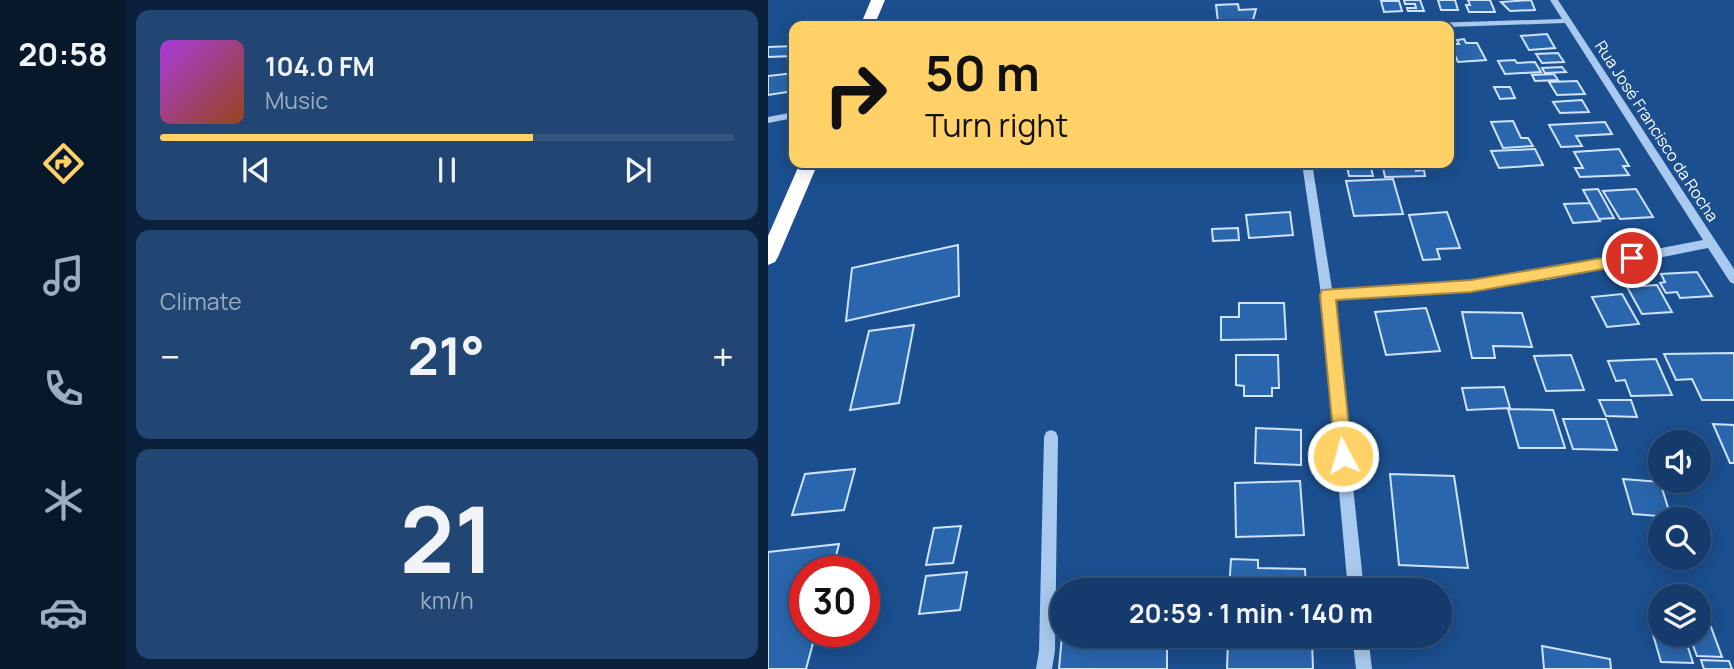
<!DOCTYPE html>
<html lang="en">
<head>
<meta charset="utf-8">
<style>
  :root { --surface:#143b6b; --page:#214673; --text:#f1f3f6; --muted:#9dadc1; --line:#33557e; --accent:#ffd166 }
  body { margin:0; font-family:Manrope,sans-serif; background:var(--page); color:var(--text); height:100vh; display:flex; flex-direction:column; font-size:26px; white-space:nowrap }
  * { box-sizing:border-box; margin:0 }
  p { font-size:23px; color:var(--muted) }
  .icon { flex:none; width:38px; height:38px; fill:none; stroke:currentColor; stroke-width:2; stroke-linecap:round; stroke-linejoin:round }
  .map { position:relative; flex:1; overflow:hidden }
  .sheet { display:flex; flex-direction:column; gap:10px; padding:10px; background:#0b203b; width:642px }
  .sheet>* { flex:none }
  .banner { position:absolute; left:21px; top:21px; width:665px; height:147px; border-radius:14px; box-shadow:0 4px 18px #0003,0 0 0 2px var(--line); background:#ffd166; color:#111; overflow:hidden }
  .tools { position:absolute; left:880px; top:430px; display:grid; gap:14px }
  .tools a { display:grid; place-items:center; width:63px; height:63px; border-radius:50%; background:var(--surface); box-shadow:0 4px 18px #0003,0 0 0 2px var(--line); font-size:35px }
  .speed { position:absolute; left:21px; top:556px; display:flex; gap:14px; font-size:35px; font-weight:700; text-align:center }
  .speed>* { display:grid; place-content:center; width:91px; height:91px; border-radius:50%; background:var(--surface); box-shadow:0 4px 18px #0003,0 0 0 2px var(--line); line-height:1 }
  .speed .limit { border:10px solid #d22; background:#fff; color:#111 }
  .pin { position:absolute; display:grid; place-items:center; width:60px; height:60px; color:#fff; margin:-30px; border:4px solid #fff; border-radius:50%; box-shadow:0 2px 7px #0007 }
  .me { position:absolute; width:77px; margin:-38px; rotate:354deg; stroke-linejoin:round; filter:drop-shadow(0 0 5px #0008) }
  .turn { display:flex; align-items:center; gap:24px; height:147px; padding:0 21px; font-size:32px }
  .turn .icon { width:91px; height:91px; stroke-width:2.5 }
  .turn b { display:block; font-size:49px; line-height:60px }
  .big { font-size:52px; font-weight:700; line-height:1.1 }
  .sheet .widget { flex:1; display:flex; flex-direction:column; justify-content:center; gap:10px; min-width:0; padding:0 24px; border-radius:14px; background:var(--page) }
  .sheet .dial { align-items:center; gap:0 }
  .dial b { font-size:91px; line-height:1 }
  .song { display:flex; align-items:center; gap:21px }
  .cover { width:84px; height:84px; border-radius:10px; background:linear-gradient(135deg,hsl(280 70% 55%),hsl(20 70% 35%)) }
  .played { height:7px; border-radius:4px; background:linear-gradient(90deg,var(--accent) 65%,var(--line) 65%) }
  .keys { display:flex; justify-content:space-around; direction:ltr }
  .heat { display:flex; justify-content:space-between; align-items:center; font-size:38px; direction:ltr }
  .trip { position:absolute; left:282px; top:578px; width:402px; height:70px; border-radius:35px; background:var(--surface); box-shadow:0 4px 18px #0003,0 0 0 2px var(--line); font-weight:700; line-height:70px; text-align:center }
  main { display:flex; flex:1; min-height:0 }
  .dock { display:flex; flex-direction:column; width:126px; justify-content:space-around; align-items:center; background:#08182b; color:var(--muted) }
  .dock .icon { width:49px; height:49px }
  .dock .current { color:var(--accent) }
  .dock b { font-size:32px; color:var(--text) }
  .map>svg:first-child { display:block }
  .building { fill:#2a66ad; stroke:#cfe3fa; stroke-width:2 }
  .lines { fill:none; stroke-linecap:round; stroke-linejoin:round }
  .minor { fill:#a9c9ee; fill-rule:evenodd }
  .highway { fill:#fff; fill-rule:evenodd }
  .route { fill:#ffd166; stroke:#a68842; stroke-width:2 }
  .labels { text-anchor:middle; stroke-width:7; stroke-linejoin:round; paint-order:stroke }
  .far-street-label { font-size:16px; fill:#fff; stroke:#1b4f8f }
</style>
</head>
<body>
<main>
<nav class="dock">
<b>20:58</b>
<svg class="icon current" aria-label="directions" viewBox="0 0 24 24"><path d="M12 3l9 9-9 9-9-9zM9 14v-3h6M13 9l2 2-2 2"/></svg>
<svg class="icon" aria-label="music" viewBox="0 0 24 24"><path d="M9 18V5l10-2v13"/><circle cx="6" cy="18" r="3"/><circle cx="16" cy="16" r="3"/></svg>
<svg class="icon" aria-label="phone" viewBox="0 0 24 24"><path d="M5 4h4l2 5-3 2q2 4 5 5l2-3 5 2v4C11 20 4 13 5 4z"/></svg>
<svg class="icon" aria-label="climate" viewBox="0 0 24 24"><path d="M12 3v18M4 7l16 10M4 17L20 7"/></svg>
<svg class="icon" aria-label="car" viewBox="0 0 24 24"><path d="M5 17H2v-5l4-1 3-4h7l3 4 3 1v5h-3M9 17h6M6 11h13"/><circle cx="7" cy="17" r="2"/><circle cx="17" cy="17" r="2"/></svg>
</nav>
<section class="sheet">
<div class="widget">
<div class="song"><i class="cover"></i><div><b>104.0 FM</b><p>Music</p></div></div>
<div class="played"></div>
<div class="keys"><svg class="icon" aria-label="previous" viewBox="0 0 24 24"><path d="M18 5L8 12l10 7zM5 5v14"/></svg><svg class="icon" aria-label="pause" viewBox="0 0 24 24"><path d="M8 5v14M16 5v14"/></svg><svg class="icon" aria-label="next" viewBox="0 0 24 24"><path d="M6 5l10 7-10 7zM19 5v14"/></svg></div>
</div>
<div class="widget"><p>Climate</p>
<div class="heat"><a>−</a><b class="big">21°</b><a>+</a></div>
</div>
<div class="widget dial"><b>21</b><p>km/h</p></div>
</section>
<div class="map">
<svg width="966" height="669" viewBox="0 0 966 669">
  <rect width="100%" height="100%" fill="#1b4f8f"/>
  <path class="building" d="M636 0H652L656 11H640L639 8H648L647 4H637Z
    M670 0H687L690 10H673Z
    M700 0H722L727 12H701L698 5H702Z
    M763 0 767 10 742 11 733 2Z
    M613 1H631L634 11 616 12Z
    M470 4 471 10 488 9 485 20 450 22 448 5Z
    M779 34 787 48 761 50 753 36Z
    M696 39 698 43H709L718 60 690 62 682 44H691L689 40Z
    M26 46 24 56 0 57V47Z
    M790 53 796 62 774 63 768 54Z
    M747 60 749 63 767 62 773 72 737 74 730 61Z
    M794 67 798 72 777 73 774 68Z
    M26 73V91L0 95V76Z
    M786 74 790 80 767 81 764 75Z
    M809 81 817 94 789 95 781 82Z
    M726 87H742L747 98 732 99Z
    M814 100 821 112 792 113 785 102Z
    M745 121 753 138H760L765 146 735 148 723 122Z
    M837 122 844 134 808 136 814 146 793 147 781 125Z
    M767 149 775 165 731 168 723 151Z
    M851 149 861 166H855L861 175 812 177 807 168H815L806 152Z
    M571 163H602L605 176H581L579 166H571Z
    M614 163H646L648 171 656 170 657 176 617 177Z
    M625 179 635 214 586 216 578 181Z
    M830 189 846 218 831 219 815 190Z
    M868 189 885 217 852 219 835 191Z
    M822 203 832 221 805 223 796 204Z
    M522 212 525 235 481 238 478 215Z
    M679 212 692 248 669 249 672 259 655 260 641 215Z
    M470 228 471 240 445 241 444 229Z
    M190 245 191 296 78 321 84 268Z
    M929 272 944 296 912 298 909 292 898 293 892 283 897 282 893 274Z
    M889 285 904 312 874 314 859 287Z
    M854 294 871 324 839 327 824 297Z
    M471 303H516L518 339 453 340V317H471Z
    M658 308 672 351 618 355 607 312Z
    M694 312 754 313 764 347 725 346 727 358H704Z
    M146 325 131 403 82 410 101 331Z
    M966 353V400H934L924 379 908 380 896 354Z
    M468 355H510L511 388H504V396H476V386L468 385Z
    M803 355 816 390 778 391 766 356Z
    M888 359 904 395 863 396 857 380 848 381 840 361Z
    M736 387 742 408 699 410 694 388Z
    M831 400H863L869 417 838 416Z
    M740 409 785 410 797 448H751Z
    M795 419H838L849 450 805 449Z
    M945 424 966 425V463H962Z
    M488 428 533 430V465L487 463Z
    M87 469 76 510 24 515 37 474Z
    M622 474 686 476 700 568 631 565Z
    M855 479 892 482 903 517 865 514Z
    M532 481 536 535 468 537 467 483Z
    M193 526 185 563 158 565 166 528Z
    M71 544 64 572H37V632H48L38 669H0V552Z
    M463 559 490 560V568L537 569 538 590H461Z
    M199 572 192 610 151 614 158 576Z
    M931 626 943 627 954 657 929 656 921 635H931Z
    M884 631 892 632V635H916L925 663 893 662Z
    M294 635H399V669H291Z
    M460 639 544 641 545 669H459Z
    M774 646 842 659 843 669H776Z
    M933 660 961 661 964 669H936Z"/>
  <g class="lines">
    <path class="minor" d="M782 0H790L947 240 966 269V284L962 282 940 248 785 279 703 291 565 298 596 590H580L553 294 534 163H544L564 289 703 281 785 269 935 240 797 23 681 27 627 26 631 24 794 19Z
      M26 112V118L0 123V117Z
      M283 430 288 432 290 437 287 651 284 669H268L271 651 276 437 278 432Z
      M584 635H600L604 669H588Z"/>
    <path class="highway" d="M103 0H117L106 26H92Z
      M32 163H50L10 257 7 262 0 265V236Z"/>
  </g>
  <path class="route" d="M864 253 872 258 864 264 703 292 568 300 584 456 581 462 575 464 568 462 552 295 554 290 703 280Z"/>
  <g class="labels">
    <g class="far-street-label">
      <text transform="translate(889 131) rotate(57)" y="6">Rua José Francisco da Rocha</text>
    </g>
  </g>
</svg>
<div class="tools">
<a><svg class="icon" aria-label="sound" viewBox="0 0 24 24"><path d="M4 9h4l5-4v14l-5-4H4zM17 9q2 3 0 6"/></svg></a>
<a><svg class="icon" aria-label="search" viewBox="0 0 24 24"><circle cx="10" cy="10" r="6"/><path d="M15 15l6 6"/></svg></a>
<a><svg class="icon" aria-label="layers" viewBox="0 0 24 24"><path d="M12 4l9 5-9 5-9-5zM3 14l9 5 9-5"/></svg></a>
</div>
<div class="speed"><div class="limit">30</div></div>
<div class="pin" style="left:864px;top:258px;background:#d93025"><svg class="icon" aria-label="arrive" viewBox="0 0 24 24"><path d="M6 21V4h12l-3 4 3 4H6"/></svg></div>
<svg class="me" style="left:575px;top:456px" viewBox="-20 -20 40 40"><circle r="17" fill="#ffd166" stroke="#fff" stroke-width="3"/><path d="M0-11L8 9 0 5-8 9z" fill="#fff"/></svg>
<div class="trip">20:59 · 1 min · 140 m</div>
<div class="banner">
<div class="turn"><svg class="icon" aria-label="right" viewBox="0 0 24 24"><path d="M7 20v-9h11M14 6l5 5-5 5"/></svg><div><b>50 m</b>Turn right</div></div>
</div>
</div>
</main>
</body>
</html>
